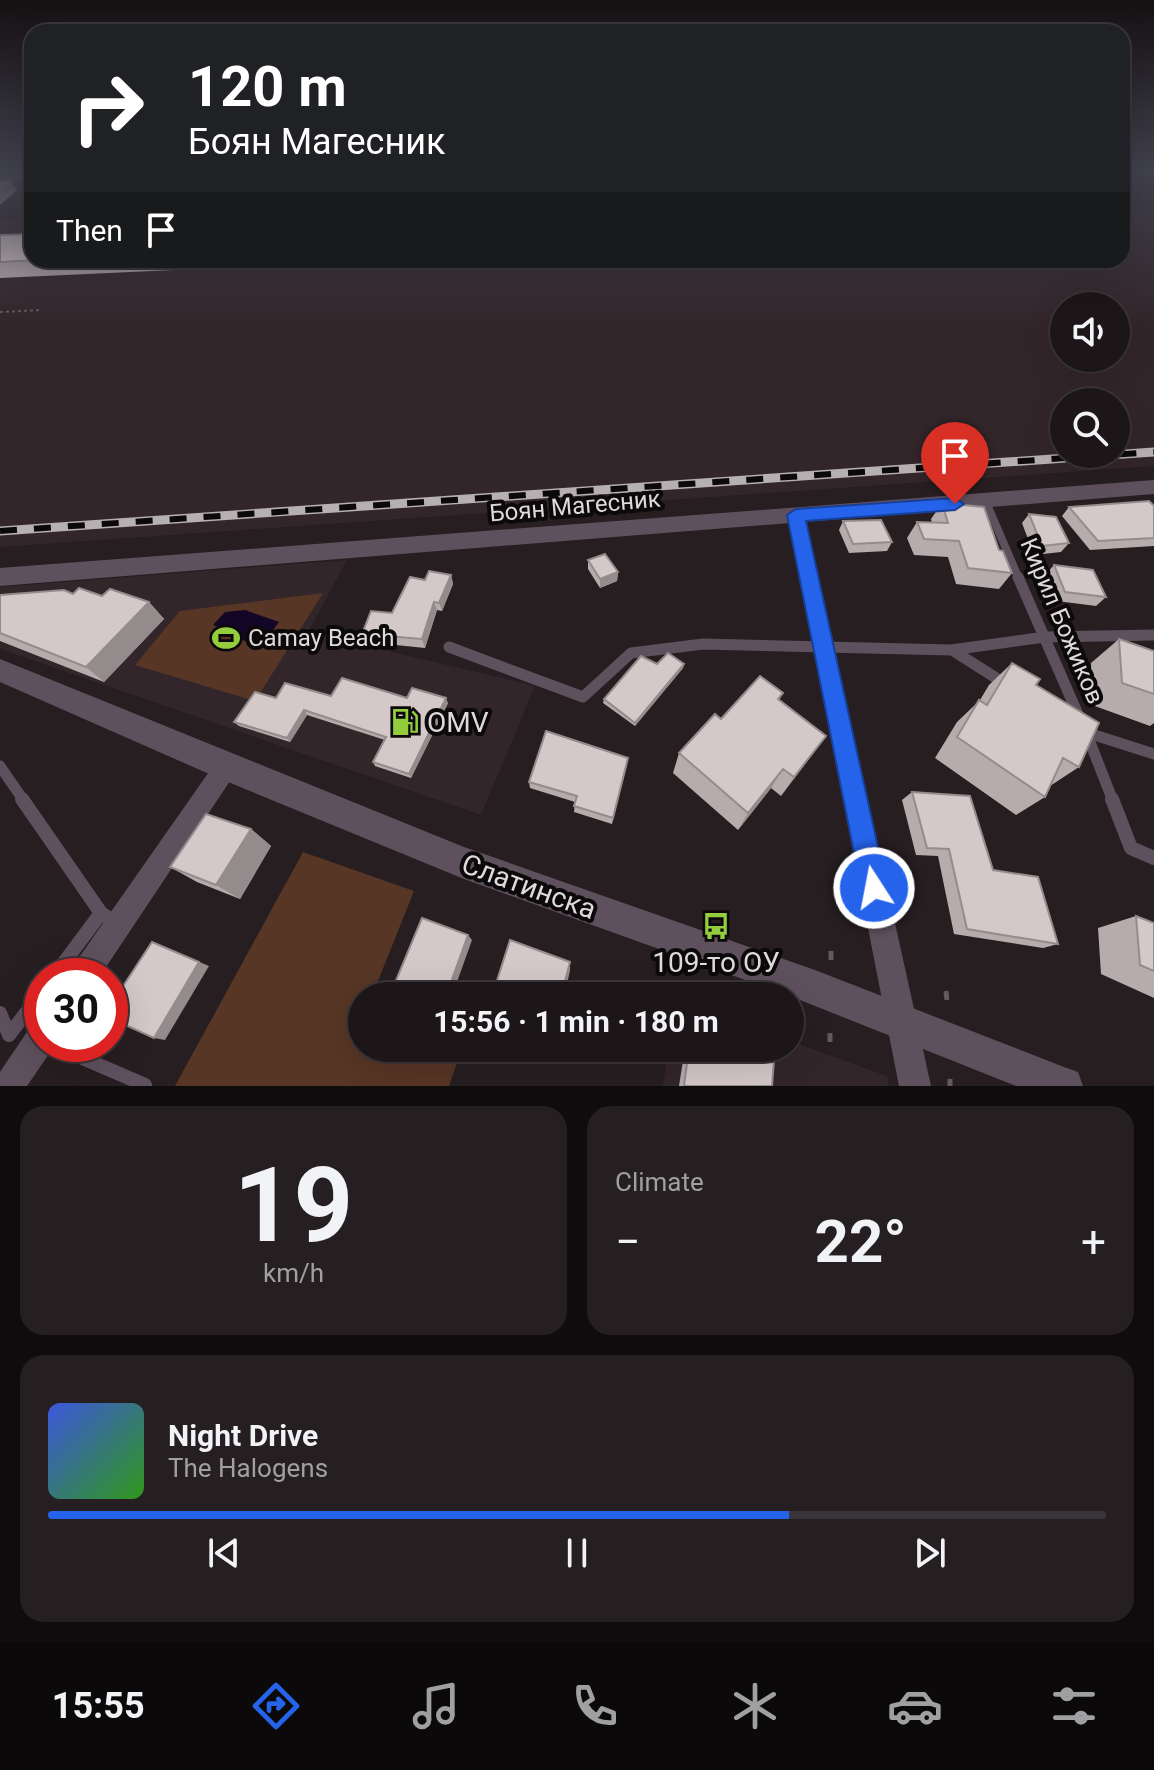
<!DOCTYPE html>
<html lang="en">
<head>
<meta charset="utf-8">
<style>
  :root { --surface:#1c1619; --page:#251f22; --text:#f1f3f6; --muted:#a09fa2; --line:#3a3538; --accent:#2563eb }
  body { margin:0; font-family:Roboto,sans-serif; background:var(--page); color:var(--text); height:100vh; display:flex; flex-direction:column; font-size:30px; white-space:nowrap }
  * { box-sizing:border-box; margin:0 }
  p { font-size:26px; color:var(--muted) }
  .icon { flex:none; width:44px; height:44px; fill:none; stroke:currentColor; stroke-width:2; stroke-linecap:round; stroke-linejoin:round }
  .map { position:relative; height:1086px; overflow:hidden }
  .drawer { display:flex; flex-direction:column; gap:20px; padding:20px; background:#0f0c0e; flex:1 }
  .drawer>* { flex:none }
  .top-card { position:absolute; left:24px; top:24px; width:1106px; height:244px; border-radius:24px; box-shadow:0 8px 32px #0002,0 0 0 2px var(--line); background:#202124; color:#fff; overflow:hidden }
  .controls { position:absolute; left:1050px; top:292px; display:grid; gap:16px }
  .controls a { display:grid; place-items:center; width:80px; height:80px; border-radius:50%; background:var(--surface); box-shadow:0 8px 32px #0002,0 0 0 2px var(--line); font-size:40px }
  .speed { position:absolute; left:24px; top:958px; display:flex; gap:16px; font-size:40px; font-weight:700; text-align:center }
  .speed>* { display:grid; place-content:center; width:104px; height:104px; border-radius:50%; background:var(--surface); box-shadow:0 8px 32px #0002,0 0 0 2px var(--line); line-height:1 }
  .speed .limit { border:12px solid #d22; background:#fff; color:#111 }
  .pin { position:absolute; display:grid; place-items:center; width:68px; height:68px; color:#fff; margin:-82px -34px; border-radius:50% 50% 50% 0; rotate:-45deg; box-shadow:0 0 8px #0007 }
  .pin .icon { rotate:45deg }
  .me { position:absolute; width:88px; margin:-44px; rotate:349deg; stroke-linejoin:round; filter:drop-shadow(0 0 6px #0008) }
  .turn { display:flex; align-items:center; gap:28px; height:168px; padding:0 32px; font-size:36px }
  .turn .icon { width:104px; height:104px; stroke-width:2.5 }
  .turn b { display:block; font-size:56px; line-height:68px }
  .then { display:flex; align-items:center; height:76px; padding:0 32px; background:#0003; gap:16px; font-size:30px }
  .big { font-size:60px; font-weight:700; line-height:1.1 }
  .drawer .widget { flex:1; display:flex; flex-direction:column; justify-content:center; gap:12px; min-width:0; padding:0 28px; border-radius:24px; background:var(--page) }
  .drawer .dial { align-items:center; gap:0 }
  .dial b { font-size:104px; line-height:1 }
  .song { display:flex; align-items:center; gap:24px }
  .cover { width:96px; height:96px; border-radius:12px; background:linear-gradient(135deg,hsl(230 70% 55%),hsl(110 70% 35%)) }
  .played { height:8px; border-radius:4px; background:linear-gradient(90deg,var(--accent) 70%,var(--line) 70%) }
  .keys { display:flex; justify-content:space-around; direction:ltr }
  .heat { display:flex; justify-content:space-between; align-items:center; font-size:44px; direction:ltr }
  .drawer .tiles { flex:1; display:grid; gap:20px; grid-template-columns:1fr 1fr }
  .widget:last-child { grid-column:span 2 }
  .trip { position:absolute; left:348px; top:982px; width:456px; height:80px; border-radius:40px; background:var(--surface); box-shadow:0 8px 32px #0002,0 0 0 2px var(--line); font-weight:700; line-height:80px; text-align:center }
  .dock { display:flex; height:128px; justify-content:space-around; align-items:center; background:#0b090a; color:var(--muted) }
  .dock .icon { width:56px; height:56px }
  .dock .active { color:var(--accent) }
  .dock b { font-size:36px; color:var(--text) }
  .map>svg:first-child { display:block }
  .built { fill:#33262b; fill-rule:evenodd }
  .green { fill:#573625 }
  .water { fill:#140626 }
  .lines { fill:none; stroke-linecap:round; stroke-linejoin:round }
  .path-far1 { stroke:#615a5c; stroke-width:2; stroke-dasharray:3 3; stroke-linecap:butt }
  .path { stroke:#615a5c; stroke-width:5; stroke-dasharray:9 9; stroke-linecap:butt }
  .service-far3 { stroke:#5f505e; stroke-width:5 }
  .service-far2 { stroke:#5f505e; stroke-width:8 }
  .service-far1 { stroke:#5f505e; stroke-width:11 }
  .service { stroke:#5f505e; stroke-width:14 }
  .minor { fill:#5f505e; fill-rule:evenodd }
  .tertiary { fill:#5f505e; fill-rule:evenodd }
  .rail-casing { stroke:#b6b0b2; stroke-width:9 }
  .rail { stroke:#0c090a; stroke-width:6; stroke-dasharray:17; stroke-linecap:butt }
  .wall { fill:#b6acac }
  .shaded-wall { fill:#948c8c }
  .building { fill:#d4c8c8; stroke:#948c8c; stroke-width:2 }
  .route { fill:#2563eb; stroke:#184099; stroke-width:2 }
  .labels { text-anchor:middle; stroke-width:8; stroke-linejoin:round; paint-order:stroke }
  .street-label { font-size:24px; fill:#ded9db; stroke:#0c090a }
  .poi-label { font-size:24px; fill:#ded9db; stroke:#0c090a; text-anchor:start }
  .near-poi-label { font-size:28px; fill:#ded9db; stroke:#0c090a; text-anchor:start }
  .near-street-label { font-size:28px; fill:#ded9db; stroke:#0c090a }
</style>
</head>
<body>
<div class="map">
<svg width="1154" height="1086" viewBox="0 0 1154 1086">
  <rect width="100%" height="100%" fill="#261e21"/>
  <path class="built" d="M1154 209V220L1145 222H1154V466L0 547V221L32 216V260H1122V219L1143 215 1122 216V210ZM1064 306H1116V358H1064ZM1064 402H1116V454H1064Z
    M347 560 308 632 535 686 481 815 0 649V587Z
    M790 1041 887 1076 889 1086H663L669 1048H790Z"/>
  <path class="green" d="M323 593 255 701 135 665 180 611Z
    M303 852 414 891 372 996H362V1048H462L449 1086H175Z"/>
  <path class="water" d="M245 610 279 622 262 645 226 636 221 628 213 625 225 612Z"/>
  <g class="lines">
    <path class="path-far1" d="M0 312 42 310"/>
    <path class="path" d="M831 951V960
      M946 991 947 1001
      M830 1033V1043
      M950 1079V1086"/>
    <path class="service-far3" d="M0 179 20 177"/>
    <path class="service-far2" d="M986 502 1019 579"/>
    <path class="service-far1" d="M1018 577 1080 719
      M449 647 583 697 631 653 703 644 951 650 1045 637 1154 635
      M952 650 1004 683
      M1085 732 1154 754
      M1086 732 1113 801
      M0 766 24 801"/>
    <path class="service" d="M22 799 101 913 116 923
      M1112 799 1131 848 1154 858
      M54 976 101 913
      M0 1013 9 1035
      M9 1035 42 992
      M50 1044 145 1085"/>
    <path class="minor" d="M1122 171 1139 174 1122 176Z
      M796 509 805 515 931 1086H899L787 515Z
      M226 755 234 759 238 767 234 775 100 976H69L73 966 218 759Z
      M42 1022V1044H54L53 1048 27 1086H0V1072L31 1026Z"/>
    <path class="tertiary" d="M1154 480V494L0 586V568Z
      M0 659 464 847 815 970 1064 1067 1078 1072 1083 1086H1016L790 996 464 879 216 777 0 682Z"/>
    <g class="rail-casing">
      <path id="rail" d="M0 531 1154 452"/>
    </g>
    <use href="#rail" class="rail"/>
  </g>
  <path class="wall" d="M0 235 32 260H181L174 270 0 278Z
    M942 503 999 550 1012 573 999 589 956 584 948 557 914 555 907 538 917 522 932 523 931 519Z
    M1154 506V546L1090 550 1062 516 1069 507Z
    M1029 514 1069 543 1061 552 1034 555 1022 523Z
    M843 521 892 542 887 551 849 553 839 530Z
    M588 560 618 572 617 581 600 588 588 569Z
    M1054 565 1106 597 1096 606 1057 601 1046 574Z
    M451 575 453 584 442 611 437 610 425 648 366 642 362 634 392 613 425 580Z
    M73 594 149 602 164 619 104 682 0 641V595Z
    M1119 639 1154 651V723L1150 726 1092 705 1091 663Z
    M1012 663 1036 685 1079 767 1050 786 1045 797 1016 815 935 758 957 722 980 700 989 685Z
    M657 664H684L683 668 635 726 603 703 604 699Z
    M783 693 779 700 826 736 781 796 771 788 738 830 673 773 679 753 721 719Z
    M331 696 407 698 448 703 411 778 375 766 373 762 385 740 307 715 290 742 239 726 234 722 276 698Z
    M627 765 612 824 574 812 575 802 530 788 529 782Z
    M912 792 993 870 1058 944 1043 948 954 934 938 856 916 855 902 800Z
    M251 829 271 846 240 899 197 882 170 867Z
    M1136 916 1154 923V998L1101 974 1098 928Z
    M514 1048H550L546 1061Z
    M685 1048H775L772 1086H679Z"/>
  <path class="shaded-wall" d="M11 181 17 190 0 205V190Z
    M169 260H181L174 270Z
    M618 572 617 581 600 588V579Z
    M451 575 453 584 442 611 439 603Z
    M149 602 164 619 104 682 86 667Z
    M434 602 437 610 425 648 422 639Z
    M684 664 683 668 635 726V723Z
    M446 698 448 703 411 778 409 774Z
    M304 710 307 715 290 742 287 738Z
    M826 736 781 796 794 777Z
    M783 769 771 788 738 830 748 813Z
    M251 829 271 846 240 899 216 885Z
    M468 935 472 940 452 996H446Z
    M152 942 209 966 165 1040 154 1038Z
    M570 962V971L564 996H561Z
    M547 1048H550L546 1061 544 1059Z"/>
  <path class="building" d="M0 181H11L0 190Z
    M32 234V260H38L0 262V235Z
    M1149 501 1154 506V538L1098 541 1069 507Z
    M942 503 984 507 999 550 1003 551 1012 573 968 568 959 541 924 539 917 522 948 523Z
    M1029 514 1056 517 1069 543 1042 546Z
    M881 520 892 542 853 544 843 521Z
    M605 554 618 572 600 579 588 560Z
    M1054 565 1093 570 1106 597 1065 592Z
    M429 571 451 575 439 603 434 602 422 639 362 634 371 611 392 613 410 577 425 580Z
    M79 588 102 596 110 589 149 602 86 667 0 633V595L64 590 73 594Z
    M1119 639 1154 651V694L1122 683Z
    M668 653 684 664 635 723 604 699 641 656 657 664Z
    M1012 663 1040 679 1036 685 1099 723 1079 767 1063 758 1045 797 957 737 979 700 987 705Z
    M760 676 783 693 778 699 826 736 794 777 783 769 748 813 679 753 715 714 721 719Z
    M342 678 407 698 412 688 446 698 409 774 373 762 386 737 304 710 287 738 234 722 255 692 276 698 285 683 331 696Z
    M546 731 628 758 613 818 574 806 577 796 529 782Z
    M912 792 970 796 993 870 1038 877 1058 944 967 929 949 849 927 848Z
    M206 814 251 829 216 885 170 867Z
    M1136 916 1154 923V971L1140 965Z
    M422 918 468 935 446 996H407L392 990Z
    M510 940 570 962 561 996H492Z
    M152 942 199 962 154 1038 110 1018V1006Z
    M517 1048H547L544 1059Z
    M689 1048H775L772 1086H684Z"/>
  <linearGradient id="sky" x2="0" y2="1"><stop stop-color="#151012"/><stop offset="0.53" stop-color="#41414e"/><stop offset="1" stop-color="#41414e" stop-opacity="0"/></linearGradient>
  <rect width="1154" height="323" fill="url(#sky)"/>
  <path class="route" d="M955 498 964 504 955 510 806 521 887 888 883 897 874 901 865 897 861 888 787 515 796 509Z"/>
  <defs>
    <g id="stadium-bare" transform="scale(2.16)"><path d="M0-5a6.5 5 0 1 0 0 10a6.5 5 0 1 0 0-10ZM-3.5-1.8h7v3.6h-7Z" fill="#93cc3d" stroke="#0c090a" stroke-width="2.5" paint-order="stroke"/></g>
    <g id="fuel-bare" transform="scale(2.16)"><path d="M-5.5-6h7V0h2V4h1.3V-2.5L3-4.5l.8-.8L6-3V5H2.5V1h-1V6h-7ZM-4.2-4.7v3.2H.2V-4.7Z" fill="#93cc3d" stroke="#0c090a" stroke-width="2.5" paint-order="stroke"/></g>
    <g id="bus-bare" transform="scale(2.16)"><path d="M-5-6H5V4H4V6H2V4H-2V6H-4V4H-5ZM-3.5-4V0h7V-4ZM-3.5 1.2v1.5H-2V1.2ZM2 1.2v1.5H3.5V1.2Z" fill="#93cc3d" stroke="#0c090a" stroke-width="2.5" paint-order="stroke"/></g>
  </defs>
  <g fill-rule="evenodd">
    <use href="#stadium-bare" x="226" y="638"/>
    <use href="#fuel-bare" x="405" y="722"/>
    <use href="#bus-bare" x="716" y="926"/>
  </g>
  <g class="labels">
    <g class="street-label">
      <text transform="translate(575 506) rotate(-5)" y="8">Боян Магесник</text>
      <text transform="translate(1062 621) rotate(67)" y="8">Кирил Божиков</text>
    </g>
    <g class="poi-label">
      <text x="248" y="646">Camay Beach</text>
    </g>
    <g class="near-poi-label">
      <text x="427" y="732">OMV</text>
      <text x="716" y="972" text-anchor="middle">109-то ОУ</text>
    </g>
    <g class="near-street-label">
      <text transform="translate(529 886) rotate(20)" y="10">Слатинска</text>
    </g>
  </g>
</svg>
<div class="controls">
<a><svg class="icon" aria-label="sound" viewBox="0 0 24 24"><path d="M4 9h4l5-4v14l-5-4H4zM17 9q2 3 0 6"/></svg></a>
<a><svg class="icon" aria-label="search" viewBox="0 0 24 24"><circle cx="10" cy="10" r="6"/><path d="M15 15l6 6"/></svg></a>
</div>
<div class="speed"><div class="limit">30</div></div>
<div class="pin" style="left:955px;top:504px;background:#d93025"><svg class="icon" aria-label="arrive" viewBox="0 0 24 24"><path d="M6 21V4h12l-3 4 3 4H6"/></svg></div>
<svg class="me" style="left:874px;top:888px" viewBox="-20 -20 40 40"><circle r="17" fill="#2563eb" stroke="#fff" stroke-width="3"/><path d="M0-11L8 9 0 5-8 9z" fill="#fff"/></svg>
<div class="trip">15:56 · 1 min · 180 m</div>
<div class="top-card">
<div class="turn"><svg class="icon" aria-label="right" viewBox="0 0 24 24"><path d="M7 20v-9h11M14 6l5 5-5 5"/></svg><div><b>120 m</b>Боян Магесник</div></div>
<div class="then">Then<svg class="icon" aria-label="arrive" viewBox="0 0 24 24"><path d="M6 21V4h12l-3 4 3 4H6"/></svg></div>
</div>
</div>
<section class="drawer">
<div class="tiles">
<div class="widget dial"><b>19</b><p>km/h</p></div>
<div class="widget"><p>Climate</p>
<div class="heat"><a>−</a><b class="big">22°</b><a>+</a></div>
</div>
<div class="widget">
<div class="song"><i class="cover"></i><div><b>Night Drive</b><p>The Halogens</p></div></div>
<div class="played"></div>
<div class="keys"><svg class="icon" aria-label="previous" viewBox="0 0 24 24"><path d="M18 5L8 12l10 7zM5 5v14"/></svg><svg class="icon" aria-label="pause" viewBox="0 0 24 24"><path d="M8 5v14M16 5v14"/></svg><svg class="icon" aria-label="next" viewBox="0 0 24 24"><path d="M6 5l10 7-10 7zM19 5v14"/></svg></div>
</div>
</div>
</section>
<nav class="dock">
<b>15:55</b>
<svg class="icon active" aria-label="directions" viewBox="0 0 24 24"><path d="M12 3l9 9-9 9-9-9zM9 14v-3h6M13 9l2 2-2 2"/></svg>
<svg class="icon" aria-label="music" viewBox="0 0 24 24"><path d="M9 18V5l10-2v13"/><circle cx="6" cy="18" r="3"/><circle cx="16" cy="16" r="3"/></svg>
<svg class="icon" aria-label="phone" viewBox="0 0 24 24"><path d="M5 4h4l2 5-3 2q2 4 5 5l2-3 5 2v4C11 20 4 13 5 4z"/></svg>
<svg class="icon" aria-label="climate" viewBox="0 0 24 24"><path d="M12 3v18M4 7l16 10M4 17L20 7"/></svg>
<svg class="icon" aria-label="car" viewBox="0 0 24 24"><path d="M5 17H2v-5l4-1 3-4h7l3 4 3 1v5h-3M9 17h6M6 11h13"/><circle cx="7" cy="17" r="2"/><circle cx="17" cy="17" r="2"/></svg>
<svg class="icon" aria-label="filters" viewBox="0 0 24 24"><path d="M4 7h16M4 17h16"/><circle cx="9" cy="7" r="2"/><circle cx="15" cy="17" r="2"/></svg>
</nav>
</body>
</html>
